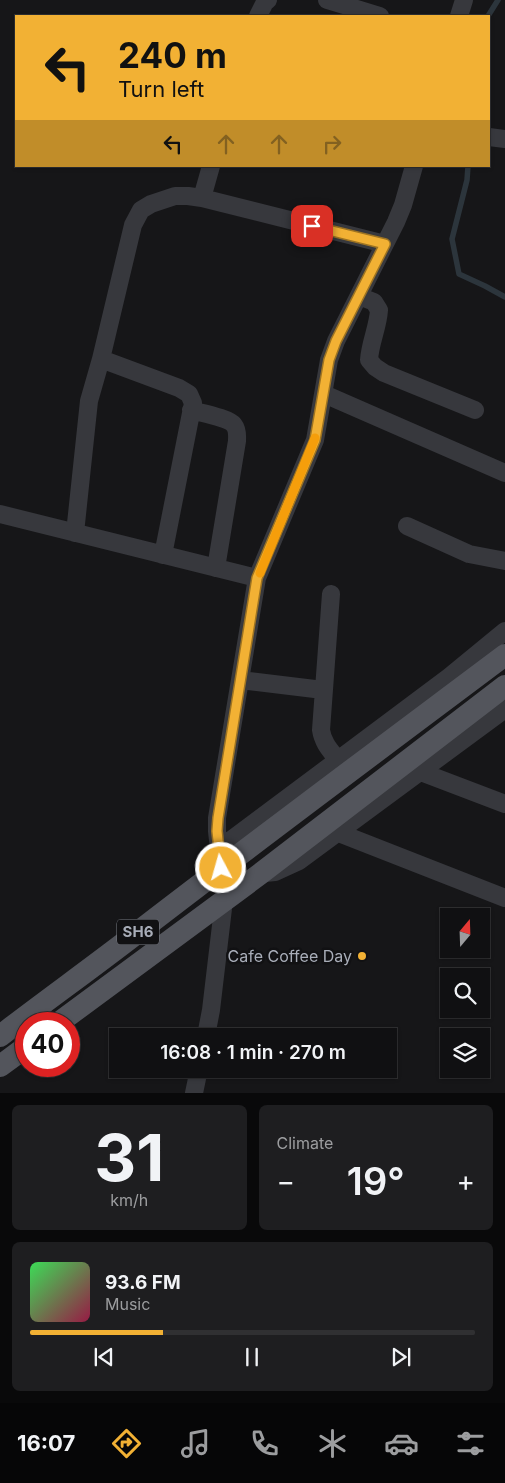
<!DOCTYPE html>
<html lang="en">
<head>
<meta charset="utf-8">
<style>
  :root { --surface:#101012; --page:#1e1e20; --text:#f1f3f6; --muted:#9c9d9f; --line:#303032; --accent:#f2b134 }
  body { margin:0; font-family:Inter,sans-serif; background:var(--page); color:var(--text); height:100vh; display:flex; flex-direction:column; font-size:19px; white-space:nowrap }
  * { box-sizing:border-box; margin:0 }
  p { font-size:16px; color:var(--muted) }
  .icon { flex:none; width:28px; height:28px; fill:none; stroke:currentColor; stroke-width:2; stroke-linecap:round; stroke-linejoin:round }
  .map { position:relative; height:1093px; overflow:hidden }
  .details { display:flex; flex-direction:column; gap:12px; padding:12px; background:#09090a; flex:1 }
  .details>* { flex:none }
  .hud { position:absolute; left:15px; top:15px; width:475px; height:152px; border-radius:0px; box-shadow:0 1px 4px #0004,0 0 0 1px var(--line); background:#f2b134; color:#111; overflow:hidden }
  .needle { width:32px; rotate:19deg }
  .controls { position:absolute; left:440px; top:908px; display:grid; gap:10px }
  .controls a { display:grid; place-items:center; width:50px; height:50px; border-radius:0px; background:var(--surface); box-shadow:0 1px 4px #0004,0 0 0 1px var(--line); font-size:25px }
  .speed { position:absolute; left:15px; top:1012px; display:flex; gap:10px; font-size:25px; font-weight:700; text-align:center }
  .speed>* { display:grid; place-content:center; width:65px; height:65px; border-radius:50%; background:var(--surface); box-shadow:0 1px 4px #0004,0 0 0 1px var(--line); line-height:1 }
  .speed .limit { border:8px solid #d22; background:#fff; color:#111 }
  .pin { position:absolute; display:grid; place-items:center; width:42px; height:42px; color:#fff; margin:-21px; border-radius:10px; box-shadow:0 2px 8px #0006 }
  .me { position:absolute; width:55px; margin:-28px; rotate:354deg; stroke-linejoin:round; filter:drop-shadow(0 0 4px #0008) }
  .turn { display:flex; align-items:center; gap:18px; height:105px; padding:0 20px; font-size:22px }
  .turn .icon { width:65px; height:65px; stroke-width:2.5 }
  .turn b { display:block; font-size:35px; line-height:42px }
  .lanes { display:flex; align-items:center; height:48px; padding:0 20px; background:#0003; justify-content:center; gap:25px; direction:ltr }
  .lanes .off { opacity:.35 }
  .big { font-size:38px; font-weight:600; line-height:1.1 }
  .details .widget { flex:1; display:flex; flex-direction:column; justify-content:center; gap:8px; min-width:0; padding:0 18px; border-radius:8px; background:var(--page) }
  .details .dial { align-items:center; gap:0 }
  .dial b { font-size:65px; line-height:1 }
  .song { display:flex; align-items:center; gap:15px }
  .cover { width:60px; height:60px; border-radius:8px; background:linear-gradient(135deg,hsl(130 70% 55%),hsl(340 70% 35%)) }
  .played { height:5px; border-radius:2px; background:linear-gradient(90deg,var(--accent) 30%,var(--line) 30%) }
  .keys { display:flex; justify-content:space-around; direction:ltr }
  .heat { display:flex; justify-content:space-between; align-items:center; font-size:28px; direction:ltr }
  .details .tiles { flex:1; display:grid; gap:12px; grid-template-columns:1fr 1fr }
  .widget:last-child { grid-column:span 2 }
  .trip { position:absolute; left:109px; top:1028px; width:288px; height:50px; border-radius:0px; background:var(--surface); box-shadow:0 1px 4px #0004,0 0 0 1px var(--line); font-weight:600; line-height:50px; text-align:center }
  .tab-bar { display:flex; height:80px; justify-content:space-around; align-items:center; background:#060607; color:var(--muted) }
  .tab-bar .icon { width:35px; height:35px }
  .tab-bar .current { color:var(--accent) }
  .tab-bar b { font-size:22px; color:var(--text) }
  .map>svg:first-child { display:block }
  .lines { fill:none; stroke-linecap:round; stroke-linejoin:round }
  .stream { stroke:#2c353c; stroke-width:5.5 }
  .minor { stroke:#37383d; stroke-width:18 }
  .major { stroke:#53555c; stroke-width:22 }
  .route-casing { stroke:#9d7322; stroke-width:12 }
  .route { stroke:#f2b134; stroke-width:9 }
  .slow { stroke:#f59e0b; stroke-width:9 }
  .poi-dot { fill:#f2b134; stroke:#111113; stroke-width:2 }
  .labels { text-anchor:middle; stroke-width:5; stroke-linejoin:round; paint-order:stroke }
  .shield { fill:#111113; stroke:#7b7e86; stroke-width:1 }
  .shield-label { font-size:15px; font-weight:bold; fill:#a8adb8 }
  .poi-label { font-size:16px; fill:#a8adb8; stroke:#111113; text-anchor:end }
</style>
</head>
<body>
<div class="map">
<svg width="505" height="1093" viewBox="0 0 505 1093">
  <rect width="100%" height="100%" fill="#161618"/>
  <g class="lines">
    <path class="stream" d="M488 16 498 0
      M468 166 467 180 452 239 459 274 485 286 505 297"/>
    <path class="minor" d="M327 0 380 16
      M258 16 265 2 268 0
      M459 16 464 0
      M489 137 505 139
      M202 198 211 166
      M359 296 374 302 379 310C378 327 370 343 369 360L375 367 384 373 475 410
      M101 359 179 388 189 394 193 403 163 555
      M324 394 505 473
      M191 410C201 413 229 418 234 425 238 430 237 436 237 441L216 568
      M0 514 257 578
      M407 526 469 554 505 561
      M75 533 89 401 101 359 133 225 141 210 151 204 175 196H188L202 198 385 244
      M331 594 321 730C323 743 330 750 338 760
      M240 680 323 690
      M421 772 505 804
      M339 833 505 898
      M219 849 449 677 505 631
      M221 868 217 831V818L257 578 315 440 329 360 336 341 396 222 403 205 414 166
      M265 873 275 872 299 861 505 709
      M206 1036 211 1010 224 900
      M194 1093 199 1069"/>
    <path class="major" d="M57 1024 260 874 505 686
      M0 1036C44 1002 89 970 133 936 256 841 381 748 505 655
      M0 1066 26 1047"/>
  </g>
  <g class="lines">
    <g class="route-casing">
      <path id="route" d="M221 868 217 831 218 818 257 578 315 440 329 360 336 341 385 244 312 226"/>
    </g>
    <use href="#route" class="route"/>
    <path class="slow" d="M260 573 315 438"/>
  </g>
  <circle class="poi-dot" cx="362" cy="956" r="5"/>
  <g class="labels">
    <rect class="shield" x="117" y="919.5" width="42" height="25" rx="4"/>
    <g class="shield-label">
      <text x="138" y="937">SH6</text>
    </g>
    <g class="poi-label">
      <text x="352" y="962">Cafe Coffee Day</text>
    </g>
  </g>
</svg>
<div class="controls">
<a><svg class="needle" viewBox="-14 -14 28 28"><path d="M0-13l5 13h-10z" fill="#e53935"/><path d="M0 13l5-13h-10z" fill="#9c9d9f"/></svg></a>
<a><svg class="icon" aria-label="search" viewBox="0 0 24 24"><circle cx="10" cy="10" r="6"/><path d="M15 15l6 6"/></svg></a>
<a><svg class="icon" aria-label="layers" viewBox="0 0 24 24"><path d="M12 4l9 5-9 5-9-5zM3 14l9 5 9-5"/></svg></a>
</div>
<div class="speed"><div class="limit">40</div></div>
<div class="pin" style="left:312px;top:226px;background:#d93025"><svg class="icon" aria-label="arrive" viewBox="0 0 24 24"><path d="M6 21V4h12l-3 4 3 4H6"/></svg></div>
<svg class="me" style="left:221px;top:868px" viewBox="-20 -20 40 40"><circle r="17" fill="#f2b134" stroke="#fff" stroke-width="3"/><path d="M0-11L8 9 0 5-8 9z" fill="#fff"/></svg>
<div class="trip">16:08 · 1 min · 270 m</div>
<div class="hud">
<div class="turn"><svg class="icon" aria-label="left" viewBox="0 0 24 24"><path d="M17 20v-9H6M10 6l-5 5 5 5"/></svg><div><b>240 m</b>Turn left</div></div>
<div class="lanes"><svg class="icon" aria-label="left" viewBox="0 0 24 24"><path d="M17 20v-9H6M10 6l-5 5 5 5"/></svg><svg class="icon off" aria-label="ahead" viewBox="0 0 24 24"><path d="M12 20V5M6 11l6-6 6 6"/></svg><svg class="icon off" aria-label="ahead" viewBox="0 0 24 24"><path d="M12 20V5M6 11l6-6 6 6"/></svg><svg class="icon off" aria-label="right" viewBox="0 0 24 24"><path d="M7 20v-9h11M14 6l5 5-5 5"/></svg></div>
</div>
</div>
<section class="details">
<div class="tiles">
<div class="widget dial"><b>31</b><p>km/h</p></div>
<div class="widget"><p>Climate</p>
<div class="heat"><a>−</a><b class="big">19°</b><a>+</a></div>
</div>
<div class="widget">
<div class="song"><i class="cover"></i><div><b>93.6 FM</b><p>Music</p></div></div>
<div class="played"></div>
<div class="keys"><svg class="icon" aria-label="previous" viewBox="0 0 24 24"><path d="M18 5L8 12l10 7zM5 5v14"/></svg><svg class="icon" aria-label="pause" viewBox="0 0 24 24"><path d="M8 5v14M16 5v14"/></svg><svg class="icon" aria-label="next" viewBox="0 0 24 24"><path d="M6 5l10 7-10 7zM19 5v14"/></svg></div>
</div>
</div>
</section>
<nav class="tab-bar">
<b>16:07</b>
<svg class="icon current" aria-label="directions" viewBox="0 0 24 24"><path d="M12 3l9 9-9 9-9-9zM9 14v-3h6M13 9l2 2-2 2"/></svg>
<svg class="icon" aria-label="music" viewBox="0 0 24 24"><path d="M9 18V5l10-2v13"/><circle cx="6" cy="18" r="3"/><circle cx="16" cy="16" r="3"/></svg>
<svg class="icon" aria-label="phone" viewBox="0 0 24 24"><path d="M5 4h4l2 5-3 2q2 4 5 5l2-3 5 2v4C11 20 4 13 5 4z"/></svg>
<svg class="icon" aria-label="climate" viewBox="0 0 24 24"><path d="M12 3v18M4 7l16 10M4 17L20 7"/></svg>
<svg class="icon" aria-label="car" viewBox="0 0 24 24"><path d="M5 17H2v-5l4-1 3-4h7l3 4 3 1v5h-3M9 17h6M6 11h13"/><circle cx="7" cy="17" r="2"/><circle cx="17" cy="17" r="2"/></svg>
<svg class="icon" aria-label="filters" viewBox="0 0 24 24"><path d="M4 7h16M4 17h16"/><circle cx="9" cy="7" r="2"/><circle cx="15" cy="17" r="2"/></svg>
</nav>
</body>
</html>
